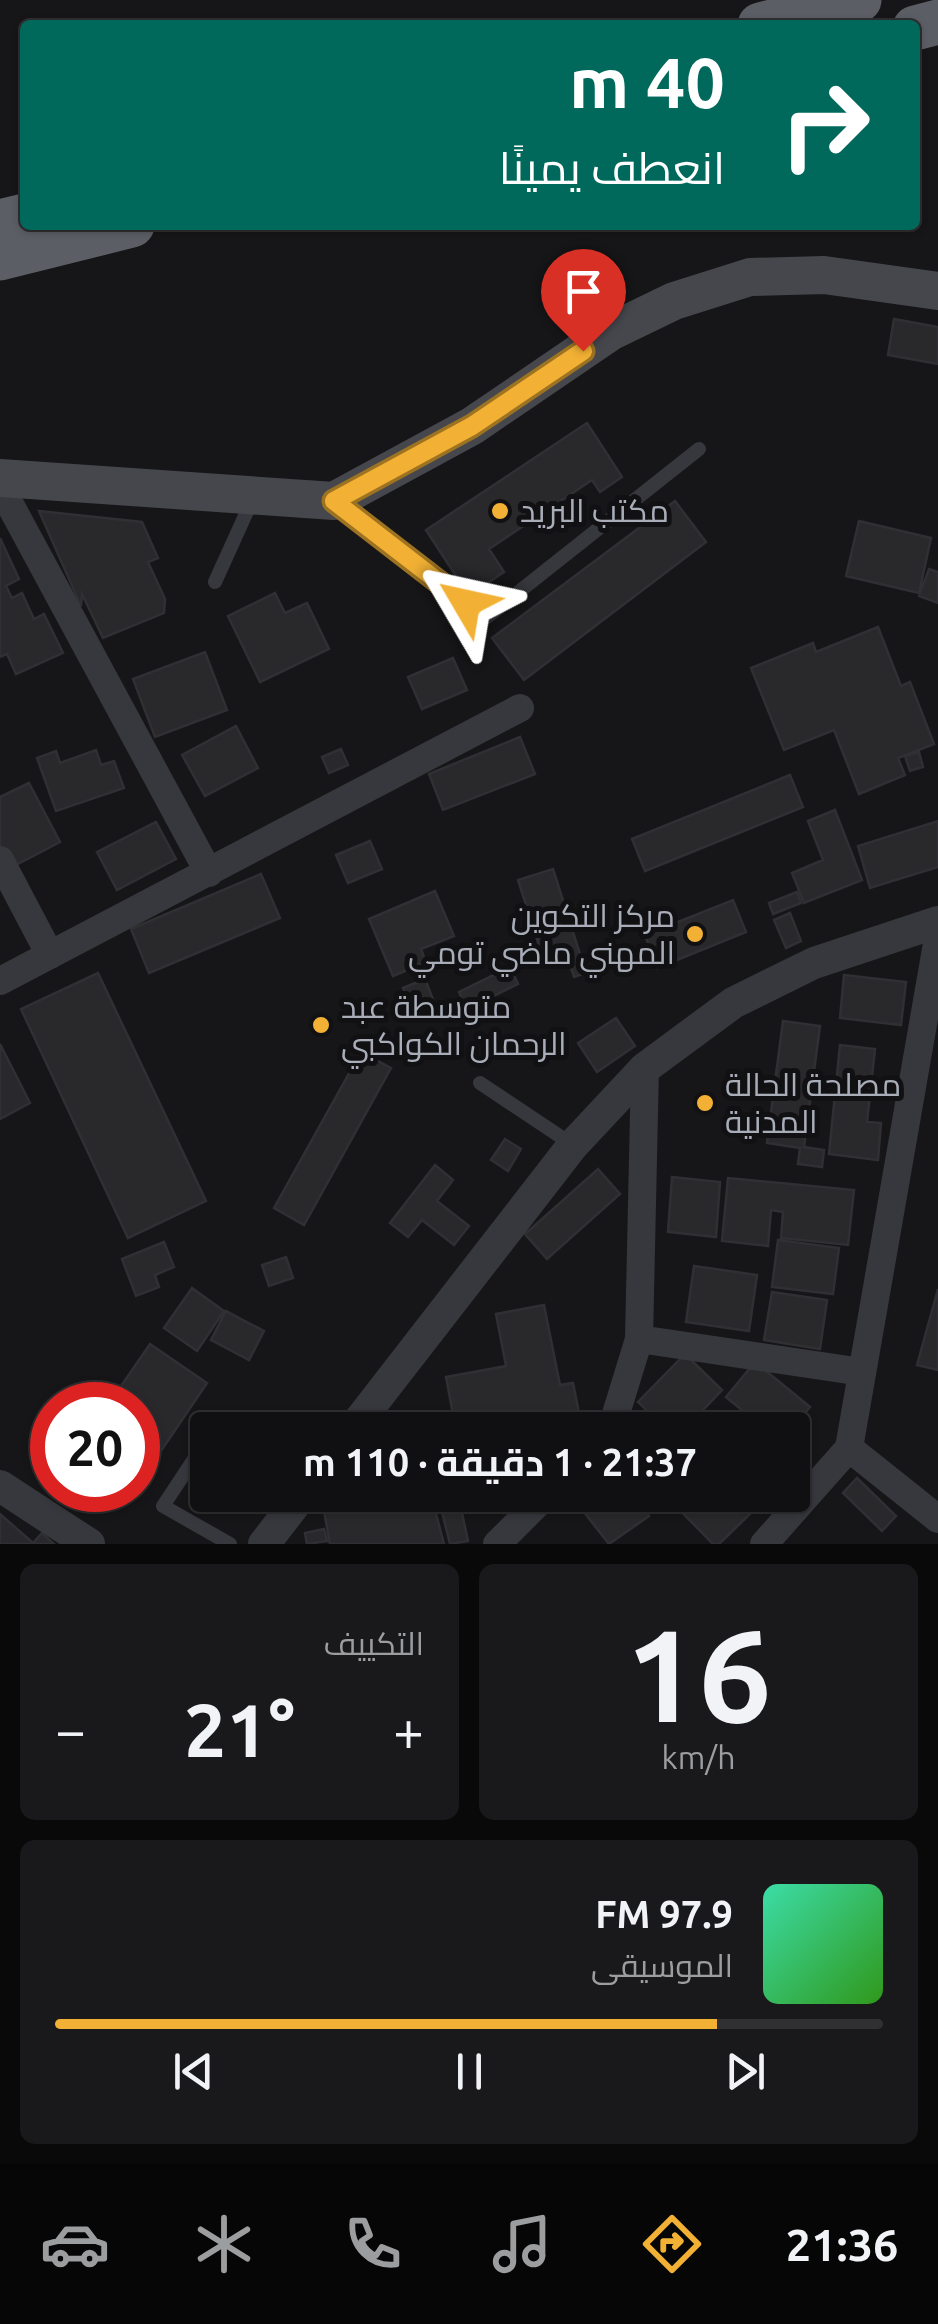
<!DOCTYPE html>
<html lang="ar">
<head>
<meta charset="utf-8">
<style>
  :root { --surface:#101012; --page:#19191b; --text:#f1f3f6; --muted:#9c9d9f; --line:#303032; --accent:#f2b134 }
  body { margin:0; font-family:Ubuntu,Cairo,sans-serif; background:var(--page); color:var(--text); direction:rtl; height:100vh; display:flex; flex-direction:column; font-size:38px; white-space:nowrap }
  * { box-sizing:border-box; margin:0 }
  p { font-size:32px; color:var(--muted) }
  .icon { flex:none; width:55px; height:55px; fill:none; stroke:currentColor; stroke-width:2; stroke-linecap:round; stroke-linejoin:round }
  .map { position:relative; height:1544px; overflow:hidden; direction:ltr }
  .details { display:flex; flex-direction:column; gap:20px; padding:20px; background:#09090a; flex:1 }
  .details>* { flex:none }
  .top-card { position:absolute; left:20px; top:20px; width:900px; height:210px; border-radius:10px; box-shadow:0 2px 8px #0004,0 0 0 2px var(--line); direction:rtl; background:#00695c; color:#fff; overflow:hidden }
  .speed { position:absolute; left:30px; top:1382px; display:flex; gap:20px; font-size:50px; font-weight:700; text-align:center }
  .speed>* { display:grid; place-content:center; width:130px; height:130px; border-radius:50%; background:var(--surface); box-shadow:0 2px 8px #0004,0 0 0 2px var(--line); line-height:1 }
  .speed .limit { border:15px solid #d22; background:#fff; color:#111 }
  .pin { position:absolute; display:grid; place-items:center; width:85px; height:85px; color:#fff; margin:-102px -42px; border-radius:50% 50% 50% 0; rotate:-45deg; box-shadow:0 0 10px #0007 }
  .pin .icon { rotate:45deg }
  .me { position:absolute; width:110px; margin:-55px; rotate:306deg; stroke-linejoin:round; filter:drop-shadow(0 0 8px #0008) }
  .turn { display:flex; align-items:center; gap:35px; height:210px; padding:0 30px; font-size:45px }
  .turn .icon { width:130px; height:130px; stroke-width:2.5 }
  .turn b { display:block; font-size:70px; line-height:85px }
  .big { font-size:75px; font-weight:700; line-height:1.1 }
  .details .widget { flex:1; display:flex; flex-direction:column; justify-content:center; gap:15px; min-width:0; padding:0 35px; border-radius:15px; background:var(--page) }
  .details .dial { align-items:center; gap:0 }
  .dial b { font-size:130px; line-height:1 }
  .song { display:flex; align-items:center; gap:30px }
  .cover { width:120px; height:120px; border-radius:15px; background:linear-gradient(135deg,hsl(160 70% 55%),hsl(110 70% 35%)) }
  .played { height:10px; border-radius:5px; background:linear-gradient(90deg,var(--accent) 80%,var(--line) 80%) }
  .keys { display:flex; justify-content:space-around; direction:ltr }
  .heat { display:flex; justify-content:space-between; align-items:center; font-size:55px; direction:ltr }
  .details .tiles { flex:1; display:grid; gap:20px; grid-template-columns:1fr 1fr }
  .widget:last-child { grid-column:span 2 }
  .trip { position:absolute; left:190px; top:1412px; width:620px; height:100px; border-radius:10px; background:var(--surface); box-shadow:0 2px 8px #0004,0 0 0 2px var(--line); font-weight:700; line-height:100px; text-align:center; direction:rtl }
  .tab-bar { display:flex; height:160px; justify-content:space-around; align-items:center; background:#060607; color:var(--muted) }
  .tab-bar .icon { width:70px; height:70px }
  .tab-bar .selected { color:var(--accent) }
  .tab-bar b { font-size:45px; color:var(--text) }
  .map>svg:first-child { display:block }
  .building { fill:#29292c; stroke:#303034; stroke-width:2.5 }
  .lines { fill:none; stroke-linecap:round; stroke-linejoin:round }
  .service { stroke:#37383d; stroke-width:14 }
  .minor { stroke:#37383d; stroke-width:28 }
  .tertiary { stroke:#37383d; stroke-width:32 }
  .secondary { stroke:#45474d; stroke-width:38 }
  .trunk { stroke:#5b5e65; stroke-width:45 }
  .route-casing { stroke:#9d7322; stroke-width:25 }
  .route { stroke:#f2b134; stroke-width:18 }
  .poi-dot { fill:#f2b134; stroke:#111113; stroke-width:4 }
  .labels { text-anchor:middle; stroke-width:10; stroke-linejoin:round; paint-order:stroke }
  .poi-label { font-size:32px; fill:#a8adb8; stroke:#111113; text-anchor:start }
</style>
</head>
<body>
<div class="map">
<svg width="938" height="1544" viewBox="0 0 938 1544">
  <rect width="100%" height="100%" fill="#161618"/>
  <path class="building" d="M894 319 938 327V364L888 355Z
    M587 423 622 477 600 492 592 480 489 549 504 572 469 596 426 530Z
    M675 501 706 542 524 680 492 638Z
    M39 511 142 522 158 558 148 562 165 599 164 613 103 638 82 594 81 606Z
    M859 521 931 538 919 593 846 576Z
    M0 538 19 579 6 586 12 598 22 593 34 619 44 614 63 653 16 674 7 654 0 657Z
    M929 569 938 572V603L919 596Z
    M275 593 285 613 307 603 329 649 260 682 228 616Z
    M878 627 901 686 910 682 934 744 898 758 905 775 859 794 834 730 784 750 751 668 813 643 816 652Z
    M205 652 227 710 155 737 133 679Z
    M453 658 467 690 422 709 408 677Z
    M236 726 258 768 205 796 182 755Z
    M520 737 535 774 443 810 429 774Z
    M341 749 348 765 329 773 322 757Z
    M96 750 101 765 114 761 124 788 56 811 37 758 56 751 60 763Z
    M919 752 923 767 910 771 905 756Z
    M790 775 803 807 645 871 632 839Z
    M29 783 60 842 8 869 0 854V797Z
    M835 810 862 880 804 903 792 873 823 860 808 821Z
    M938 821V867L870 888 858 846Z
    M156 822 176 859 117 890 97 852Z
    M370 841 382 869 348 883 336 855Z
    M553 869 586 973 574 977 567 956 545 964 518 880Z
    M261 874 280 918 149 973 131 929Z
    M435 891 454 936 421 949 426 962 393 976 369 919Z
    M797 892 801 903 773 914 769 903Z
    M733 900 746 932 657 968 645 935Z
    M790 913 801 941 786 948 774 920Z
    M510 967 518 984 467 1009 459 992Z
    M98 973 206 1201 128 1238 21 1009Z
    M844 975 906 982 901 1025 840 1018Z
    M425 979 434 1002 412 1011 403 988Z
    M616 1018 635 1046 597 1072 578 1043Z
    M783 1021 820 1026 804 1147 824 1150 822 1167 798 1164 800 1148 767 1143Z
    M0 1044 30 1103 0 1119Z
    M840 1045 875 1049 867 1122 881 1123 878 1160 829 1154Z
    M361 1052 391 1068 304 1225 274 1208Z
    M505 1139 521 1149 508 1171 491 1160Z
    M435 1165 453 1180 437 1201 469 1226 454 1245 422 1220 408 1237 390 1223Z
    M598 1169 620 1194 547 1259 525 1234Z
    M672 1177 720 1182 716 1237 668 1232Z
    M728 1178 854 1190 848 1245 781 1238 783 1212 771 1210 768 1246 722 1241Z
    M778 1240 839 1248 833 1294 772 1287Z
    M164 1242 174 1267 155 1275 159 1287 136 1296 122 1259Z
    M286 1257 293 1278 269 1286 262 1265Z
    M694 1266 757 1275 749 1331 686 1322Z
    M192 1288 224 1311 197 1351 164 1328Z
    M938 1289V1370L917 1365Z
    M772 1292 827 1300 820 1349 764 1340Z
    M544 1305 560 1385 573 1383 582 1428 511 1430 509 1421 456 1430 446 1377 506 1366 496 1314Z
    M226 1311 264 1331 249 1360 211 1340Z
    M150 1344 207 1383 138 1485V1405H108Z
    M685 1354 722 1390 684 1430H667L638 1402Z
    M755 1362 810 1407 791 1430H766L726 1397Z
    M718 1414 738 1430H705Z
    M632 1415 651 1430H620Z
    M857 1478 896 1516 882 1531 843 1493Z
    M362 1495H431L444 1544H330L324 1511 363 1503Z
    M568 1495H591L575 1512 563 1501Z
    M595 1495H633L649 1516 609 1544 580 1507Z
    M665 1495H733L751 1513 719 1544H713Z
    M460 1504 468 1541 450 1544 441 1508Z
    M0 1514 33 1543 42 1533 54 1544H0Z
    M324 1529 327 1541 307 1544 305 1533Z"/>
  <g class="lines">
    <path class="service" d="M339 504 444 589 487 617 699 449
      M215 582 254 496
      M480 1083 573 1145
      M213 1430 218 1422
      M208 1438 163 1506 230 1544"/>
    <path class="minor" d="M0 486 209 873
      M0 860 50 955
      M0 981 520 708
      M639 1339 862 1372
      M611 1430 639 1339 645 1068
      M849 1448 938 1519
      M497 1544 546 1495
      M764 1544 849 1448 938 938"/>
    <path class="tertiary" d="M352 1430 573 1145 645 1068 733 1003 814 963 938 922
      M0 1486 89 1544
      M264 1544 302 1495"/>
    <path class="secondary" d="M0 478 334 501 472 426 610 332 674 301 750 277 824 275 938 291"/>
    <path class="trunk" d="M760 25 859 0
      M915 28 938 22
      M0 222 25 216
      M0 258 132 225"/>
  </g>
  <g class="lines">
    <g class="route-casing">
      <path id="route" d="M466 603 334 501 472 426 583 351"/>
    </g>
    <use href="#route" class="route"/>
  </g>
  <g class="poi-dot">
    <circle cx="500" cy="511" r="10"/>
    <circle cx="695" cy="934" r="10"/>
    <circle cx="321" cy="1025" r="10"/>
    <circle cx="705" cy="1103" r="10"/>
  </g>
  <g class="labels">
    <g class="poi-label">
      <text x="520" y="522">مكتب البريد</text>
      <text x="675" y="927" text-anchor="end">مركز التكوين<tspan x="675" dy="37">المهني ماضي تومي</tspan></text>
      <text x="341" y="1018">متوسطة عبد<tspan x="341" dy="37">الرحمان الكواكبي</tspan></text>
      <text x="725" y="1096">مصلحة الحالة<tspan x="725" dy="37">المدنية</tspan></text>
    </g>
  </g>
</svg>
<div class="speed"><div class="limit">20</div></div>
<div class="pin" style="left:583px;top:351px;background:#d93025"><svg class="icon" aria-label="arrive" viewBox="0 0 24 24"><path d="M6 21V4h12l-3 4 3 4H6"/></svg></div>
<svg class="me" style="left:466px;top:603px" viewBox="-20 -20 40 40"><path d="M0-17L14 15 0 8-14 15z" fill="#f2b134" stroke="#fff" stroke-width="4"/></svg>
<div class="trip">21:37 · 1 دقيقة · 110 m</div>
<div class="top-card">
<div class="turn"><svg class="icon" aria-label="right" viewBox="0 0 24 24"><path d="M7 20v-9h11M14 6l5 5-5 5"/></svg><div><b>40 m</b>انعطف يمينًا</div></div>
</div>
</div>
<section class="details">
<div class="tiles">
<div class="widget dial"><b>16</b><p>km/h</p></div>
<div class="widget"><p>التكييف</p>
<div class="heat"><a>−</a><b class="big">21°</b><a>+</a></div>
</div>
<div class="widget">
<div class="song"><i class="cover"></i><div><b>97.9 FM</b><p>الموسيقى</p></div></div>
<div class="played"></div>
<div class="keys"><svg class="icon" aria-label="previous" viewBox="0 0 24 24"><path d="M18 5L8 12l10 7zM5 5v14"/></svg><svg class="icon" aria-label="pause" viewBox="0 0 24 24"><path d="M8 5v14M16 5v14"/></svg><svg class="icon" aria-label="next" viewBox="0 0 24 24"><path d="M6 5l10 7-10 7zM19 5v14"/></svg></div>
</div>
</div>
</section>
<nav class="tab-bar">
<b>21:36</b>
<svg class="icon selected" aria-label="directions" viewBox="0 0 24 24"><path d="M12 3l9 9-9 9-9-9zM9 14v-3h6M13 9l2 2-2 2"/></svg>
<svg class="icon" aria-label="music" viewBox="0 0 24 24"><path d="M9 18V5l10-2v13"/><circle cx="6" cy="18" r="3"/><circle cx="16" cy="16" r="3"/></svg>
<svg class="icon" aria-label="phone" viewBox="0 0 24 24"><path d="M5 4h4l2 5-3 2q2 4 5 5l2-3 5 2v4C11 20 4 13 5 4z"/></svg>
<svg class="icon" aria-label="climate" viewBox="0 0 24 24"><path d="M12 3v18M4 7l16 10M4 17L20 7"/></svg>
<svg class="icon" aria-label="car" viewBox="0 0 24 24"><path d="M5 17H2v-5l4-1 3-4h7l3 4 3 1v5h-3M9 17h6M6 11h13"/><circle cx="7" cy="17" r="2"/><circle cx="17" cy="17" r="2"/></svg>
</nav>
</body>
</html>
